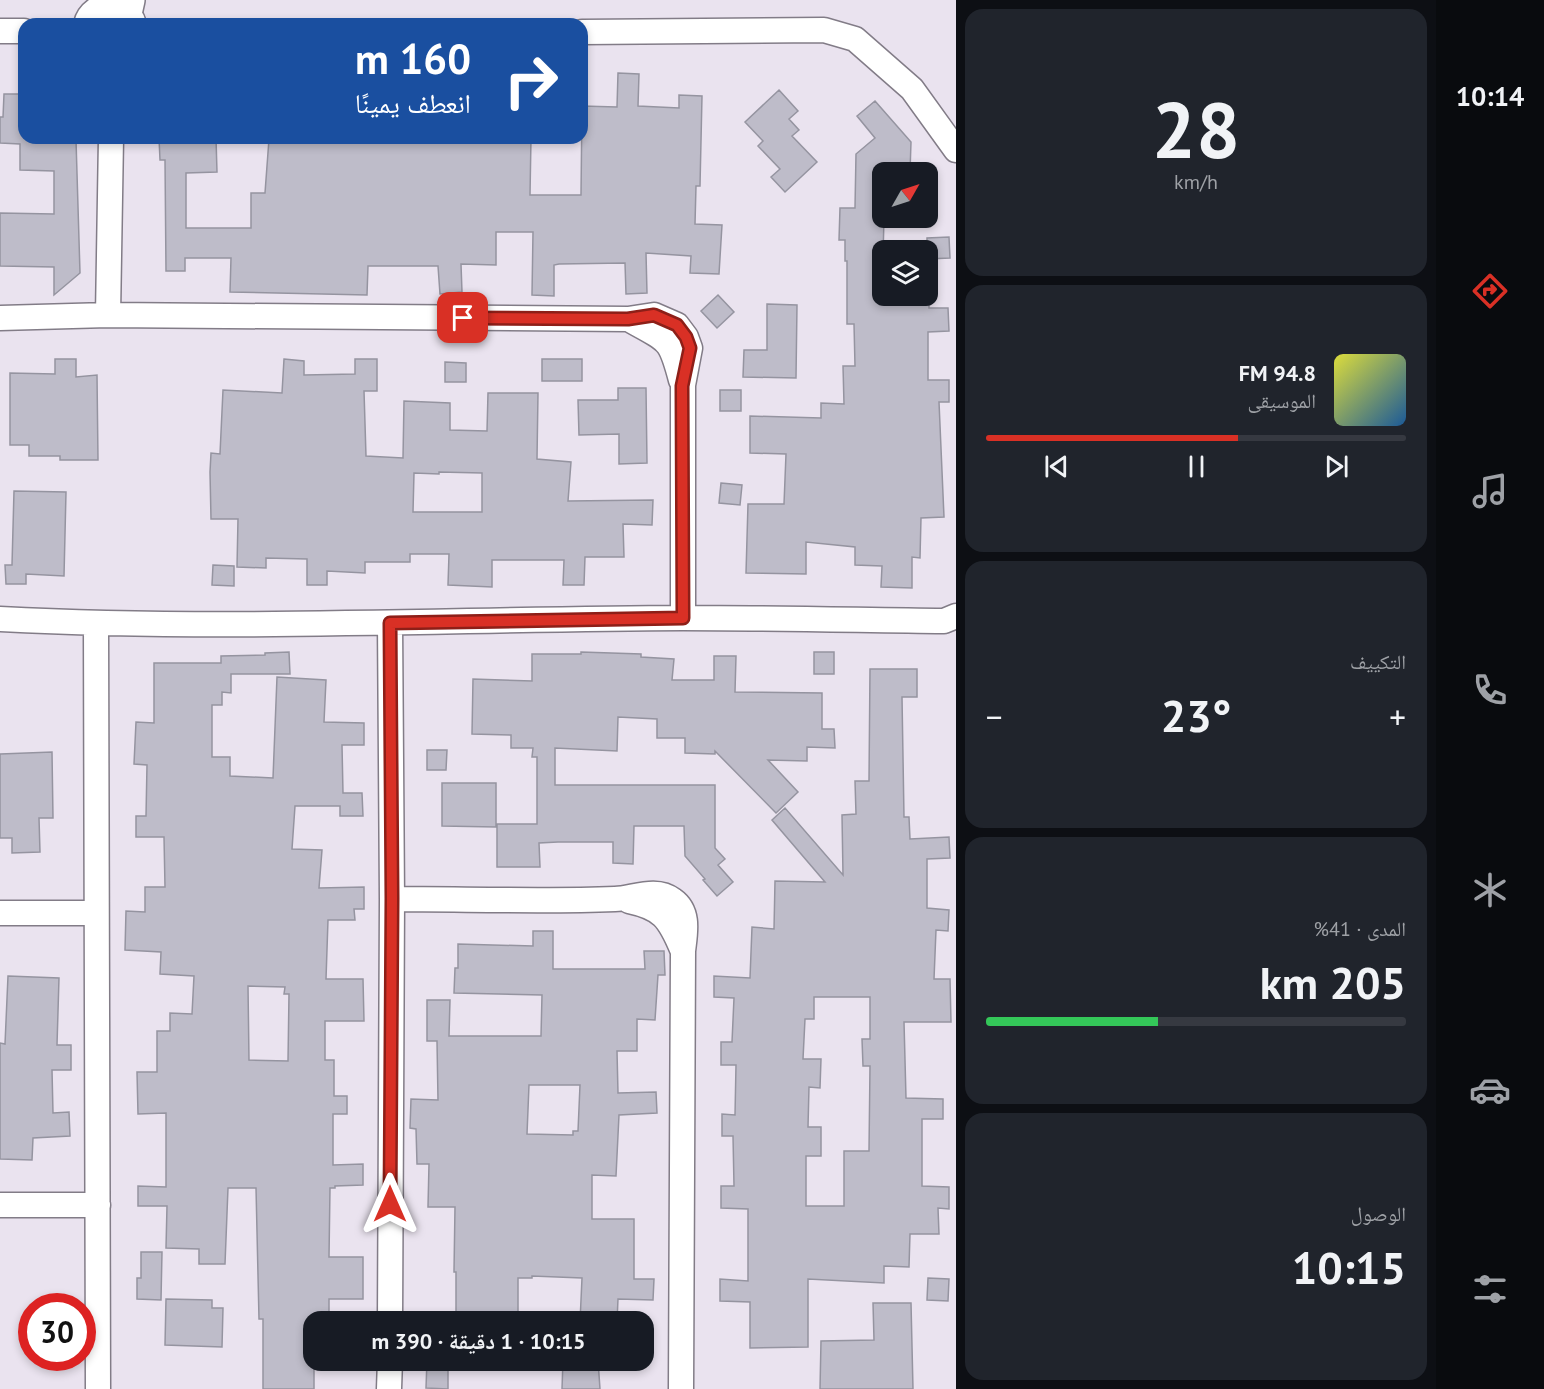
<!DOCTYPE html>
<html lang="ar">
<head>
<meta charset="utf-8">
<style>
  :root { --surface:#171b24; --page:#20242c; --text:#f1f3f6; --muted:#9ea1a6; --line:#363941; --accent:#d93025 }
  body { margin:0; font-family:"PT Sans","Noto Naskh Arabic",sans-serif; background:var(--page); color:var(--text); direction:rtl; height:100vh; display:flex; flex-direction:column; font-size:22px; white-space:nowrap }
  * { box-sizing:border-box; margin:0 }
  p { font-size:20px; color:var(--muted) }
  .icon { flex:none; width:33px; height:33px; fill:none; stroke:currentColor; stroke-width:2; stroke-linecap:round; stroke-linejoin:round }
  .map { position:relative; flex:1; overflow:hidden; direction:ltr }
  .side { display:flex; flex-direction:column; gap:9px; padding:9px; background:#0d0f14; width:480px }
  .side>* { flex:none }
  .hud { position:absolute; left:18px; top:18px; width:570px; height:126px; border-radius:18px; box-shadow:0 3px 9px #0003; direction:rtl; background:#1a4fa0; color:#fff; overflow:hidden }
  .needle { width:39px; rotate:51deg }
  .fabs { position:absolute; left:872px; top:162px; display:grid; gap:12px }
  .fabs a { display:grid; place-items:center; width:66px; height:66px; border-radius:12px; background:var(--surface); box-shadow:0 3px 9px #0003; font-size:30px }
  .speed { position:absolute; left:18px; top:1293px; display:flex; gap:12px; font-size:30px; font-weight:700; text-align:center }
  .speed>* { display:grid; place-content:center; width:78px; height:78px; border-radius:50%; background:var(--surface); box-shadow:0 3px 9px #0003; line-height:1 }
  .speed .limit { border:9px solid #d22; background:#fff; color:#111 }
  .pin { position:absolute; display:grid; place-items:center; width:51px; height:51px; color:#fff; margin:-26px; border-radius:12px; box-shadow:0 3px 9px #0006 }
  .me { position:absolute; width:66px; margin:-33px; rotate:0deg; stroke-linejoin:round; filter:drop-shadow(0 0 4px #0008) }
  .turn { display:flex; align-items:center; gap:21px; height:126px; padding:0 18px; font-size:27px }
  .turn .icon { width:78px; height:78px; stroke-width:2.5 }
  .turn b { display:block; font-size:42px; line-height:51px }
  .big { font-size:45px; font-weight:700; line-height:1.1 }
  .side .card { flex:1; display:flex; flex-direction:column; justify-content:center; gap:9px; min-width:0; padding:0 21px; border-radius:18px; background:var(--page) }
  .side .dial { align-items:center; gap:0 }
  .dial b { font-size:78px; line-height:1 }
  .song { display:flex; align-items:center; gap:18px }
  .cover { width:72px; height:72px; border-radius:9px; background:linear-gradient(135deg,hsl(60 70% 55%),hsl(210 70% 35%)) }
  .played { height:6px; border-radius:3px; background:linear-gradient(90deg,var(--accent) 60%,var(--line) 60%) }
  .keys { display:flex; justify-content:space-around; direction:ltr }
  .heat { display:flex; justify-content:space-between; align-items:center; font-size:33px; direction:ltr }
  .charge { height:9px; border-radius:4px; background:linear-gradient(90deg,#34c759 41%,var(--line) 0) }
  .trip { position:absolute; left:303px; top:1311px; width:351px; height:60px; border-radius:18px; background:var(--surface); box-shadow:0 3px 9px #0003; font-weight:700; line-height:60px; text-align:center; direction:rtl }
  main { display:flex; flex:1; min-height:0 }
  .menu { display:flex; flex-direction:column; width:108px; justify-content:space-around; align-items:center; background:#090b0e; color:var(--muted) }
  .menu .icon { width:42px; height:42px }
  .menu .on { color:var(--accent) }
  .menu b { font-size:27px; color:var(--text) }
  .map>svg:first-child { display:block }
  .building { fill:#bebcc9; stroke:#9594a0; stroke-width:1.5; fill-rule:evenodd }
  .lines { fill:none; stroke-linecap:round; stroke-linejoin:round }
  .street-casing { stroke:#827c87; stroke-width:27 }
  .secondary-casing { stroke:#827c87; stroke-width:36 }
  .street { stroke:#fff; stroke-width:24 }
  .secondary { stroke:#fff; stroke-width:33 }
  .route-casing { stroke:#8d1f18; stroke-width:15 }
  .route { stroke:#d93025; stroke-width:10 }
</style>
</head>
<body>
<main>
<nav class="menu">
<b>10:14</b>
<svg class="icon on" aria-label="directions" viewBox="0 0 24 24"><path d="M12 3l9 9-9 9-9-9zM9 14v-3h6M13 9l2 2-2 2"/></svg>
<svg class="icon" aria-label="music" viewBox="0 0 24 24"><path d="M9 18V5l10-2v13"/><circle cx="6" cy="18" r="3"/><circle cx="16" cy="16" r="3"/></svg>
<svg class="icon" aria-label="phone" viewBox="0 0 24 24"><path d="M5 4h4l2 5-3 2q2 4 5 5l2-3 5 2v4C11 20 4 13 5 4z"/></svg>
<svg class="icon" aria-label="climate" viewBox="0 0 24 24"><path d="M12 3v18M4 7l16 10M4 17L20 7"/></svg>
<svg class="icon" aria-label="car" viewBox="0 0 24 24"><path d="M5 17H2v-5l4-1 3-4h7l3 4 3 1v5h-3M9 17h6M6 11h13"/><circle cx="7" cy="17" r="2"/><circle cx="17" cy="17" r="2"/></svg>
<svg class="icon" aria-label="filters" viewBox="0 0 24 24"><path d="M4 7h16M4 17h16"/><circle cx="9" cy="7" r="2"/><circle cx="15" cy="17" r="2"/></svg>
</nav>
<section class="side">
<div class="card dial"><b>28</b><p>km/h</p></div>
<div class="card">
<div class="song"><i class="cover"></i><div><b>94.8 FM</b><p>الموسيقى</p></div></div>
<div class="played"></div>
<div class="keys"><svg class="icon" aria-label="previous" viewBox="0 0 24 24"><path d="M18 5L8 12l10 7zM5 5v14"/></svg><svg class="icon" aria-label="pause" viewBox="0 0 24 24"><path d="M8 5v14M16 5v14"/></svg><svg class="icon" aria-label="next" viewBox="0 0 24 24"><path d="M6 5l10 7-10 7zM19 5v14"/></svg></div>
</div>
<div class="card"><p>التكييف</p>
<div class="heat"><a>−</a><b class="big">23°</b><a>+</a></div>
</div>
<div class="card"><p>المدى · 41%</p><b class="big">205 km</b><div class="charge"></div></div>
<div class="card"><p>الوصول</p><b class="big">10:15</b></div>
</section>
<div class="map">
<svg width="956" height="1389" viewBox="0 0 956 1389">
  <rect width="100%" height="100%" fill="#eae3ef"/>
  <path class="building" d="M618 73 639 74 638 106 679 108V95L702 96 700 186H696L695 224 722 225 719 274 690 273 691 256 646 253 647 293 626 294 625 263 559 264 554 265V296L532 295 533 232H496V265L461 264 462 292 440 294 438 266H368L367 295 230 292 231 258H185V271H166L165 160H160L159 138H216L217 172 186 173V228H251V193H265L269 139 531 138 530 195H581L582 106 617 107Z
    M779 90 798 111 789 119 799 130 792 136 817 162 785 192 771 177 780 169 758 146 763 141 745 122Z
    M4 94H24V138L76 140 80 273 54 295V267L0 266V213L54 214V171L20 170V144L0 143V117H3Z
    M875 101 911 142 910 172H882V218H884L882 296H929V308H948L949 331 928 332V380H949V402H939L944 517 921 518 920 558 912 557V588L881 587 882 566 855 565V547L806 542V574L746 573 748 504H784L786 454 750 453V416L821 418V403L844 404 843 366H855L854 324H847V261H845V240H839L840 208H855L856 154 875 138 857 116Z
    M949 237 950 258 927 259V238Z
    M718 295 734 312 717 328 701 311Z
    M767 304 797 305 796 378 743 377 744 350H767Z
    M55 359H76V377L97 375 98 460H60V456H29V445H10V373L55 374Z
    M284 359 304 361V375L355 374V359H377V391H364L366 456 403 458 404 401 450 403V430L487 431 488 393H538L537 459 571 462 568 501 653 500 652 525 623 524 624 557H585L584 585H563L564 560H492V587L448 585 449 554H410V562H365V573L327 571V585H307V559L266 558V568L237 567 238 519H211L210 472 211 453 220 454 223 390 282 393ZM439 472 482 473V512H413L414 473 439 474Z
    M542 359H582V381H542Z
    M445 362 466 363V382H445Z
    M618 388H646L647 463 619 464V434L579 435 578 400H618Z
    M720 390H741V411H720Z
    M721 483 742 485 740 505 719 503Z
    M14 491 66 492 64 576 26 574V584H6L5 565H12Z
    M213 565 234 566V586L212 585Z
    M289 652 290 674H231V693L222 692V705H212V757H230V776L273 778 277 677 326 680 324 722 364 723V745H342L343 793H362L363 816H340V806H295L292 849 322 850 319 888 364 887V909H354L355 920H328L326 979H363L364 1021H325V1060H334V1096H347V1114H333V1165L363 1164V1185L335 1186V1188H330L329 1257H363V1299H329V1322H314V1389H263V1319H259L256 1188H228L225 1264H199V1249L166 1248 167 1206H138V1186L166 1187V1113L138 1114 137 1072H157V1031H170V1013L192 1014 194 976 160 974 161 952 125 950 126 911 145 912V887H165L164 837H136V816H146L147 765 134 764 136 722 154 723V663H221V656L265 655V653ZM248 986 285 987 284 994H289L288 1061 249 1060Z
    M581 652 641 654V657L674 659 672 680H714V656H736L735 692 822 693V729H834L835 748 807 747V761L768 760 798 792 776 813 715 751V754L685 753V738H657V719L618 717 617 751 555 748V785H715V848L725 859 718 865 733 882 717 896 703 880 705 879 685 856 684 826H634L633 864 613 863V842H558L539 843 540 867H497V824H537V757H532L533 748H511V735L472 734 473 679 532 681V654H581Z
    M814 652H834V674H814Z
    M870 669H917V697H902L904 817H909L910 839 949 837 950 858 927 859V908L949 910 948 931 936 930 934 979H950L951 1022H904L906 1098 943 1099V1119H922V1186L949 1187V1209L938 1208 939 1234H910L909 1267 884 1266V1283L808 1279V1347L750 1348V1302L720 1301V1279L748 1281V1209L721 1208V1186H734L733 1136H722V1114L735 1115 736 1065H721V1042H732L734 998 714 997V976L750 978 752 927 774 929 775 881 825 882 772 820 785 808 843 875 842 815 856 814 855 781H869ZM814 997H870V1039H862L863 1066H870L869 1151H844V1206H806V1156H821V1127H808L809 1087 820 1088 821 1059H803L805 1019H814Z
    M427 750H447L446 770H427Z
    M52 752 53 818H39L40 852 12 853V838H0V754Z
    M442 783H496V827L442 826Z
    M533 931H553V969H645L644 951H664L665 975H658L655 1020 637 1019V1051H617L618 1093 656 1092 657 1113 619 1115 616 1176 592 1175V1219H634V1279H654L653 1300 618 1299 617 1322H580L582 1278 532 1276V1278H518V1318H485V1322H463V1316H456V1272H454L455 1207H428L429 1164H417L416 1129 410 1128 411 1099 438 1100 437 1041H427V1000H450L449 1036H541L542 995 454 993 455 968H458V944L533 946ZM529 1085H580L578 1131H573V1135L527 1134Z
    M8 976 59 978 57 1045H71V1070H52L53 1113 69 1112 70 1136 33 1138 32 1160 0 1159V1043L5 1044Z
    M141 1252H162L161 1300 137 1299V1278H141Z
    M928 1278 949 1279 948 1301 927 1300Z
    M166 1299 212 1300V1308H223L222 1347 165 1345Z
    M873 1303H911L913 1389H820L821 1341 874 1340Z
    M427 1360H448V1389L426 1388Z
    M563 1360H598L600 1389H562Z"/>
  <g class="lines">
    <g class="street-casing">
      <path id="street" d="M86 24C92 0 127 0 134 24
        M0 31H24
        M582 32 824 30 855 39 912 89 956 150
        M108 315 111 138
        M0 318 108 315 628 319 654 315 677 325 686 337 690 348 683 385V618
        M632 321C669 342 670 338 681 380
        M0 619C227 631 455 619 683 618 770 618 857 620 944 621L956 616
        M390 623 392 899 390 1322
        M96 624 98 1389
        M392 899C466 899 541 902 615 899 634 898 656 887 673 900 690 912 685 933 683 951L681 1389
        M629 901C662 908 669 918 682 949
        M0 913H96
        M0 1205H98
        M389 1389 390 1360"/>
    </g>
    <g class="secondary-casing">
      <path id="secondary" d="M126 9 128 0"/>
    </g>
    <use href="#street" class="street"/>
    <use href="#secondary" class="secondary"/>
  </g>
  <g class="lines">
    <g class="route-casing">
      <path id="route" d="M390 1204 392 898 390 623 683 618 682 386 690 348 686 337 677 325 654 315 628 319 463 318"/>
    </g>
    <use href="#route" class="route"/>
  </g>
</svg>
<div class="fabs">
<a><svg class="needle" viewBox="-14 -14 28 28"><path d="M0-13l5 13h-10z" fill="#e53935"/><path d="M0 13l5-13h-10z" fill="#9ea1a6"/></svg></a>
<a><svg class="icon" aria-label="layers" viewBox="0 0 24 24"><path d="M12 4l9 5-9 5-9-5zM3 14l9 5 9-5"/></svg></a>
</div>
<div class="speed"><div class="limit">30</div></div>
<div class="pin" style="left:463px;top:318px;background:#d93025"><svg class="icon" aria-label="arrive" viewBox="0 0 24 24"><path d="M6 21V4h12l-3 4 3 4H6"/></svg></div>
<svg class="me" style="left:390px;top:1204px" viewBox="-20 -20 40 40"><path d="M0-17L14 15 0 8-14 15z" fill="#d93025" stroke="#fff" stroke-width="4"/></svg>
<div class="trip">10:15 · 1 دقيقة · 390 m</div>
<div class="hud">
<div class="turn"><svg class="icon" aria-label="right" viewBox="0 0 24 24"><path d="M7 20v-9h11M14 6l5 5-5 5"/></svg><div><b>160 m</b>انعطف يمينًا</div></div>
</div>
</div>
</main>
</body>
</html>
